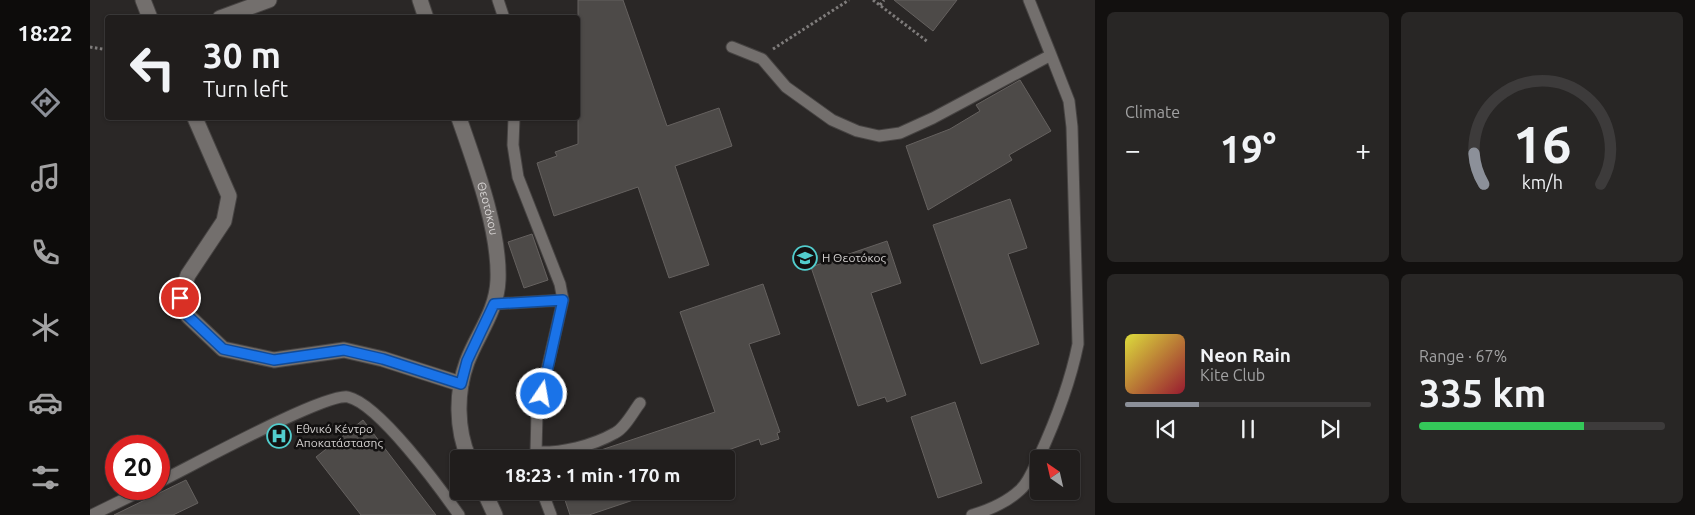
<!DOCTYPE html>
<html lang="en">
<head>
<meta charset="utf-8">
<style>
  :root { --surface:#201d1c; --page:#282625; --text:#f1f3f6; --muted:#a2a2a3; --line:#3d3b3b; --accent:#8c9099 }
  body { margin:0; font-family:Ubuntu,sans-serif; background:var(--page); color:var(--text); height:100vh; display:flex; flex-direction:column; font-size:19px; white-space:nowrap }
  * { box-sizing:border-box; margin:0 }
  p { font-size:16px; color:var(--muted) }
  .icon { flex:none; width:28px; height:28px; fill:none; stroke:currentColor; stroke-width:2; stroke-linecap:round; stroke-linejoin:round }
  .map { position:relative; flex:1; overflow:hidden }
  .sheet { display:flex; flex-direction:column; gap:12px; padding:12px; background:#12100f; width:600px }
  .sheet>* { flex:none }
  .banner { position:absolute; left:15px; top:15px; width:475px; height:105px; border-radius:5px; box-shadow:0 1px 4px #0004,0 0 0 1px var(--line); background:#201d1c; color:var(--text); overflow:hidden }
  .needle { width:32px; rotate:326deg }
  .tools { position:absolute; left:940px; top:450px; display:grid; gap:10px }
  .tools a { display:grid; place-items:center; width:50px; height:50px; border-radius:5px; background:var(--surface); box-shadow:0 1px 4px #0004,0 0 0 1px var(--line); font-size:25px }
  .speed { position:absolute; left:15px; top:435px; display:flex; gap:10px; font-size:25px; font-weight:700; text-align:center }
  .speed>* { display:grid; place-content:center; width:65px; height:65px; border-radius:50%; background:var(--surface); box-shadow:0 1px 4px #0004,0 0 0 1px var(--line); line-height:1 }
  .speed .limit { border:8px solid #d22; background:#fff; color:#111 }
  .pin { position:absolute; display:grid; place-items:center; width:42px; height:42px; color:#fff; margin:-21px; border:2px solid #fff; border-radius:50%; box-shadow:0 1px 5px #0007 }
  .me { position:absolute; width:55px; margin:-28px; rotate:12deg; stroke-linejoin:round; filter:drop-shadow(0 0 4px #0008) }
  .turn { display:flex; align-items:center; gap:18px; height:105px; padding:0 15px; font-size:22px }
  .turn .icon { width:65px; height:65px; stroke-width:2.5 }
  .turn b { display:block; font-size:35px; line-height:42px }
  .big { font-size:38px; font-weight:600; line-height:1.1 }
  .sheet .widget { flex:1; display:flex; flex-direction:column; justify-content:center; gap:8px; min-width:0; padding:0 18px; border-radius:8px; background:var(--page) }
  .sheet .dial { align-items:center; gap:0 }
  .dial svg { height:130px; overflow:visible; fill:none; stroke:var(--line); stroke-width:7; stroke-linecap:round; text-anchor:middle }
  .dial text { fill:var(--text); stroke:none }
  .song { display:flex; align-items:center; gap:15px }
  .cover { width:60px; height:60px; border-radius:8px; background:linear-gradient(135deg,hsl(60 70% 55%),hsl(350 70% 35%)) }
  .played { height:5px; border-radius:2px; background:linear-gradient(90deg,var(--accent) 30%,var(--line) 30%) }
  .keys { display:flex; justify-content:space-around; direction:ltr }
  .heat { display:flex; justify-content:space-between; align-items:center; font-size:28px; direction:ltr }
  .charge { height:8px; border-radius:4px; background:linear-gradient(90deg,#34c759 67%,var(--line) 0) }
  .sheet .tiles { flex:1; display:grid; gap:12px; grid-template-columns:repeat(2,1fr) }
  .trip { position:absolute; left:360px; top:450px; width:285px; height:50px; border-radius:5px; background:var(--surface); box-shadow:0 1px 4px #0004,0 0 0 1px var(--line); font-weight:600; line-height:50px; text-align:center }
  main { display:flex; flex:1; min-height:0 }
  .menu { display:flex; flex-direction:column; width:90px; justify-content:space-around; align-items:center; background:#0d0c0b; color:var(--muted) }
  .menu .icon { width:35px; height:35px }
  .menu .active { color:var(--accent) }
  .menu b { font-size:22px; color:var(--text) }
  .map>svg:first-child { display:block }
  .building { fill:#4d4a48; stroke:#65615f }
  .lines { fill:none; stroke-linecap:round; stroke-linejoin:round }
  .lane-casing { stroke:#464342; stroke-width:13 }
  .street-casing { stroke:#464342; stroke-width:17 }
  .path { stroke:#7f7c7b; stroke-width:3; stroke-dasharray:2.5 2.5; stroke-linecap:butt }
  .lane { stroke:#736f6d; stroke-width:11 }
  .street { stroke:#736f6d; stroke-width:15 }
  .route-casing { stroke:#114b97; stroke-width:12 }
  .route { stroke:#1a73e8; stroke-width:9 }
  .labels { text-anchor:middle; stroke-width:5; stroke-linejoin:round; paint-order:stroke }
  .street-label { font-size:12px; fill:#d7d4d3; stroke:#121010 }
  .poi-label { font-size:12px; fill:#d7d4d3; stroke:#121010; text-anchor:start }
</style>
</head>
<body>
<main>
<nav class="menu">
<b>18:22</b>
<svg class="icon active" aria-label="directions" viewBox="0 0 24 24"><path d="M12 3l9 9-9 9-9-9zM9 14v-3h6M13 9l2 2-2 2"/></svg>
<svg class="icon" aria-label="music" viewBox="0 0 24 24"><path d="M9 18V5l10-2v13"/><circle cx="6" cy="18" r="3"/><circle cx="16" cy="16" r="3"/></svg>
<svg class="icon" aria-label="phone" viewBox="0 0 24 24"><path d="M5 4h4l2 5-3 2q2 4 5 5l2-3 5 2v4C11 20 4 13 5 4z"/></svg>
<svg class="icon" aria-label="climate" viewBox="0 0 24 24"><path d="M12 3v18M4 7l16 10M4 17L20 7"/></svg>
<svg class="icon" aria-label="car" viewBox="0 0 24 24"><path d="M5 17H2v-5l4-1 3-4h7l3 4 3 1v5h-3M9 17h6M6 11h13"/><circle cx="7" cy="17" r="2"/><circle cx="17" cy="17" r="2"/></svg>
<svg class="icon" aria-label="filters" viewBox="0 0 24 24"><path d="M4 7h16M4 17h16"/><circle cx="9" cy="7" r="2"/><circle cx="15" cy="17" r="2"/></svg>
</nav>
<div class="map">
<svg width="1005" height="515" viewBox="0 0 1005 515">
  <rect width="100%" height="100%" fill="#2a2726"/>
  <path class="building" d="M488 0H533L577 126 629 108 642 146 585 166 619 265 579 278 548 187 464 216 447 163 467 156 465 152 488 144Z
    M804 0H867L843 31Z
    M930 80 961 131 919 155 922 160 838 210 816 146 860 129 890 111 886 105Z
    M920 199 937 248 918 254 949 344 891 364 843 225Z
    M442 234 458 280 434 288 418 242Z
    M797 241 811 283 781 293 816 395 797 402 795 397 768 406 721 267Z
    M673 284 690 334 659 344 690 432 687 433 689 439 671 445 669 439 613 459H506L505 452 625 412 590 312Z
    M865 402 892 483 848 498 821 417Z
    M273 420 339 506 346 515H271L226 457Z
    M96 480 108 503 83 515H24Z
    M472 491H570L499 515H480Z"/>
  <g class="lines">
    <g class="lane-casing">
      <path id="lane" d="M408 0 414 18
        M642 47 672 59 696 87 742 120 767 131 789 136 810 133 843 118 961 55 939 0
        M424 118 423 145 428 177 470 284 473 300 447 413 446 452C472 453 502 446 525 433 535 428 543 412 550 403
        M404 304 473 300
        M69 482C98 468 236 392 258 397 289 404 350 488 369 515
        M452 491 461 515
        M2 515 55 489
        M882 515C899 510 916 503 930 490 939 482 944 468 949 457 966 420 980 384 988 344L982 127 979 101 961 55"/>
    </g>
    <g class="street-casing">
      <g id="street">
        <path d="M53 0 60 18"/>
        <path d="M330 0 336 18"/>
        <path d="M130 18 179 0"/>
        <path d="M105 118 139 196 134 221 98 275 90 298 98 316 133 349 184 360 254 350 293 359 371 384"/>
        <path id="s1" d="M369 118C385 164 410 231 408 280 407 311 387 335 377 362 366 392 366 429 379 459"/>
        <path d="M394 491 405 515"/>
      </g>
    </g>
    <path class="path" d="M783 0 838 42
      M790 5 794 0
      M0 47 18 50
      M683 49 759 0"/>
    <use href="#lane" class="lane"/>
    <use href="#street" class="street"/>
  </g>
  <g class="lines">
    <g class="route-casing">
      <path id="route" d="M90 298 98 316 133 349 184 360 254 350 293 359 371 384 377 361 404 304 473 300 452 394"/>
    </g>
    <use href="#route" class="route"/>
  </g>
  <defs>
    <g id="school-ring" transform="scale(1.25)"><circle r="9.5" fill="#121010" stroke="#52cdcd" stroke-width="1.5"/><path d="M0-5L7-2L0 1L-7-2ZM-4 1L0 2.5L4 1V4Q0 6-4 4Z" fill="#52cdcd"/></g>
    <g id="hospital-ring" transform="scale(1.25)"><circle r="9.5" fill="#121010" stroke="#52cdcd" stroke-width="1.5"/><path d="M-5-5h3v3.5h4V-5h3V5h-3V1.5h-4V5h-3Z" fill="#52cdcd"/></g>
  </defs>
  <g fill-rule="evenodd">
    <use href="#school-ring" x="715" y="258"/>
    <use href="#hospital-ring" x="189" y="436"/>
  </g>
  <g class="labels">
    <g class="street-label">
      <text dy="4" stroke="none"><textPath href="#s1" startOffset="95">Θεοτόκου</textPath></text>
    </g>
    <g class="poi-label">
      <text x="732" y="262">Η Θεοτόκος</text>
      <text x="206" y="433">Εθνικό Κέντρο<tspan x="206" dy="14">Αποκατάστασης</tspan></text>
    </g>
  </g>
</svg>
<div class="tools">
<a><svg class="needle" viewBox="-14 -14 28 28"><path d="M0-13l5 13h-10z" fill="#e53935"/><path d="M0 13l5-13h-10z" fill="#a2a2a3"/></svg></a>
</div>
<div class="speed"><div class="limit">20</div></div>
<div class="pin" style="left:90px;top:298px;background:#d93025"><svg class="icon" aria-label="arrive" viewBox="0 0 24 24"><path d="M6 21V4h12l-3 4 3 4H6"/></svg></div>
<svg class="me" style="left:452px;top:394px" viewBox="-20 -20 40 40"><circle r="17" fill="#1a73e8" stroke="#fff" stroke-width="3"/><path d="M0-11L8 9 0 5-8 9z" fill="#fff"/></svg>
<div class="trip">18:23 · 1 min · 170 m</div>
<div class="banner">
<div class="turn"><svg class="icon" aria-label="left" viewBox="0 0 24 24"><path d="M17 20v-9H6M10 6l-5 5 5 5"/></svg><div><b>30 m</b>Turn left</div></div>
</div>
</div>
<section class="sheet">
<div class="tiles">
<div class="widget"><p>Climate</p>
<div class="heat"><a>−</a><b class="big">19°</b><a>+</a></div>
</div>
<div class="widget dial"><svg viewBox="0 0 100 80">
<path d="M14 69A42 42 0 1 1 86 69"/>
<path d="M14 69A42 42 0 0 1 8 50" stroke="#8c9099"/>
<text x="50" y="56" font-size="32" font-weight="700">16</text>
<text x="50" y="72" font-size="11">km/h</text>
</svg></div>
<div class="widget">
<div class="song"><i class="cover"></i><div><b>Neon Rain</b><p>Kite Club</p></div></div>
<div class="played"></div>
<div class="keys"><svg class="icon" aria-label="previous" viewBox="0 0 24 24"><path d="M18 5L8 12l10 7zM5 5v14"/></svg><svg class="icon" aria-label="pause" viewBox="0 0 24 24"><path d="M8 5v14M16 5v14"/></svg><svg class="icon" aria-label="next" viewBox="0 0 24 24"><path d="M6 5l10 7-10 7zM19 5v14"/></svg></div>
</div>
<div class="widget"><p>Range · 67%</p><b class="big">335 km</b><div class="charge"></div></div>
</div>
</section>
</main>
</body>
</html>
